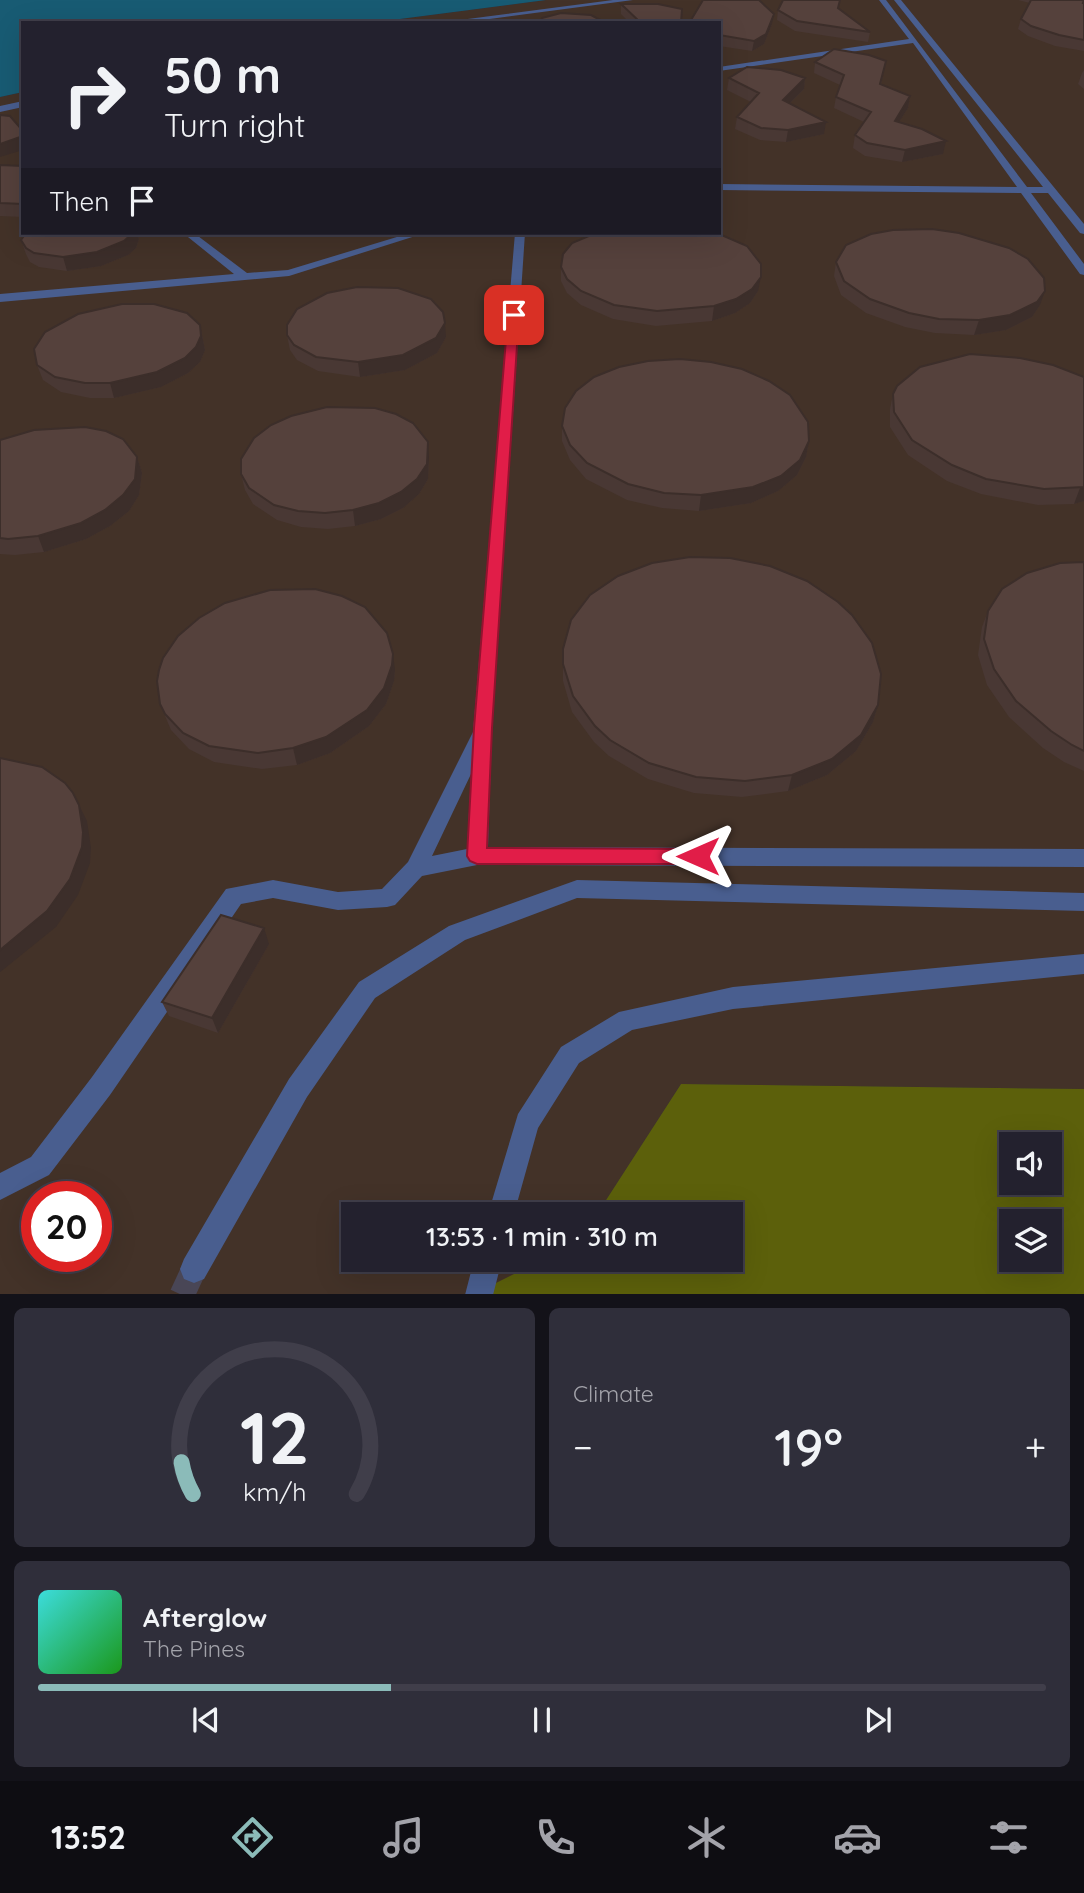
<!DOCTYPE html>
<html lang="en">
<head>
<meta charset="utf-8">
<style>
  :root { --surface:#23212e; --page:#2f2e3a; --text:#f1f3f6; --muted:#a3a3aa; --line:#403e4a; --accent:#8bbbb9 }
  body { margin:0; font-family:Quicksand,sans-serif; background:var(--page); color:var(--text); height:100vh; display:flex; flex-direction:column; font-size:26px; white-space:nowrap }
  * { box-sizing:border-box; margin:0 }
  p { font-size:23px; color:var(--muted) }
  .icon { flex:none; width:38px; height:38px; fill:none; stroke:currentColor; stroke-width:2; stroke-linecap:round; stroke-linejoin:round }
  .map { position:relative; height:1294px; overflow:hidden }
  .panel { display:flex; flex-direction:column; gap:14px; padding:14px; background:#131219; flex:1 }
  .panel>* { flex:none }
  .banner { position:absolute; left:21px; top:21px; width:700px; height:214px; border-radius:0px; box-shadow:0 7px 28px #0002,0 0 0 2px var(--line); background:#23212e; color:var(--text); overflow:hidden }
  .fabs { position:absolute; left:999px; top:1132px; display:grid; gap:14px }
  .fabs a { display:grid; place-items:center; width:63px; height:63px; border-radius:0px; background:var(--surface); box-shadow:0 7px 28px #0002,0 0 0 2px var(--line); font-size:35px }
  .speed { position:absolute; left:21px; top:1181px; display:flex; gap:14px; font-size:35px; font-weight:700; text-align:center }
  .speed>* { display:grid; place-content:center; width:91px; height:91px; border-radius:50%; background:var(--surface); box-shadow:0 7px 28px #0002,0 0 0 2px var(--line); line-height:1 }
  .speed .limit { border:10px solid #d22; background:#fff; color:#111 }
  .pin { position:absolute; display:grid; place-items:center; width:60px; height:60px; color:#fff; margin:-30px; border-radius:14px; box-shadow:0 4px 10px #0006 }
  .me { position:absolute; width:77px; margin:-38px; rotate:270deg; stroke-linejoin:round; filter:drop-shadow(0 0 5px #0008) }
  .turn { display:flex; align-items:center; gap:24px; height:147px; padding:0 28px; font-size:32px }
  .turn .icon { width:91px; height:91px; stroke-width:2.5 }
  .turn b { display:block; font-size:49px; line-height:60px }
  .then { display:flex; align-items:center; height:66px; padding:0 28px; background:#0003; gap:14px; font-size:26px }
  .big { font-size:52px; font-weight:600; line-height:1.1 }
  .panel .tile { flex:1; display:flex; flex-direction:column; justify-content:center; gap:10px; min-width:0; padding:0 24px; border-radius:10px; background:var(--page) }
  .panel .dial { align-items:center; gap:0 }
  .dial svg { height:182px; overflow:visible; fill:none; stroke:var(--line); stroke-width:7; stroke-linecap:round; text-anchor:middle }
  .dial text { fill:var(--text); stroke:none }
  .song { display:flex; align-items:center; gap:21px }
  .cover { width:84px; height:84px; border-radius:10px; background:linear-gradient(135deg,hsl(180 70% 55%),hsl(120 70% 35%)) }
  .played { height:7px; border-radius:4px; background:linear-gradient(90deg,var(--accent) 35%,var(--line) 35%) }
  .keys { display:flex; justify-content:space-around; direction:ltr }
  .heat { display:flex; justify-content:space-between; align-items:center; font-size:38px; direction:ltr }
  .panel .tiles { flex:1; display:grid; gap:14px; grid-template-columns:1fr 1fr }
  .tile:last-child { grid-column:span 2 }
  .trip { position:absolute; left:341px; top:1202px; width:402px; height:70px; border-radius:0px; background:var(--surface); box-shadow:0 7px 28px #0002,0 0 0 2px var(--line); font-weight:600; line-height:70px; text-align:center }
  .menu { display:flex; height:112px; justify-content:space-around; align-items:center; background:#0e0d12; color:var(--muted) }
  .menu .icon { width:49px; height:49px }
  .menu .selected { color:var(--accent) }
  .menu b { font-size:32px; color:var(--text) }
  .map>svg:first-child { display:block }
  .industrial { fill:#433228; fill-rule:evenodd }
  .forest { fill:#5c600b; fill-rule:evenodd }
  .water { fill:#185b73 }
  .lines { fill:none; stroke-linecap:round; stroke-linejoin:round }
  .minor-tunnel { stroke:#494656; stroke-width:25; stroke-dasharray:25 12; stroke-linecap:butt }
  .minor { fill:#495e8f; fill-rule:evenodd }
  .wall { fill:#493834 }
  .shaded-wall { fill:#3c2e2a }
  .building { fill:#55413c; stroke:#3c2e2a; stroke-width:2 }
  .route { fill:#e11d48; stroke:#92132f; stroke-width:2 }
</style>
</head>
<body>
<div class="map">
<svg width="1084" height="1295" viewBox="0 0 1084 1295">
  <rect width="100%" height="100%" fill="#2f2c3d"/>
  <path class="industrial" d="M546 0H1084V1089L681 1084 597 1214H354V1260H577L572 1294 0 1295V97L23 92V233H719V23H369ZM37 1197H96V1256H37Z"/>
  <path class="forest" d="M681 1084 1084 1089V1294L472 1295 542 1260H732V1214H597ZM1012 1144H1050V1183H1012ZM1012 1222H1050V1260H1012Z"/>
  <path class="water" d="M0 0H546L369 23H23V92L0 97Z"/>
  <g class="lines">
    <path class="minor-tunnel" d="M182 1295 194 1269"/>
    <path class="minor" d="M613 0H633L460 23H437Z
      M879 0H886L1027 187H1043L894 0H901L1084 224V234L1080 233 1048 193H1031L1084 264V275L1080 274 1021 193 719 190V184L1017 187 913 43 719 71V67L909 39Z
      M23 101V107L0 112V106Z
      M183 233H194L247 273 288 270 410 233H425L289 276 0 302V294L234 274Z
      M515 233H525L492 728 488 847 1084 849V867L477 865 422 876 395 905 387 907 338 910 273 898 241 904 110 1095 49 1175 0 1200V1173L31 1157 92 1077 226 889 273 880 338 892 382 889 408 862 473 732ZM471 774 467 849 432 856Z
      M577 880 1084 893V911L577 898 465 940 375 998 307 1097 204 1279 194 1283 184 1279 180 1269 184 1259 289 1079 359 982 449 926Z
      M1084 954V974L733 1009 632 1030 579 1063 538 1128 514 1214H488L518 1114 561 1047 619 1012 733 987Z
      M474 1260H502L493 1295H465Z"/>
  </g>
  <path class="wall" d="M1018 0H1084V51L1055 46 1028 36 1018 29 1021 19 1030 3Z
    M621 4 681 23H620L628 21 621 14Z
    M839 9 870 32 868 42 795 31 777 20 778 10Z
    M691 20 772 24 764 44 752 51 719 46V23H690Z
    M886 61 881 85 910 96 908 108 899 122 943 154 902 162 865 156 853 148 855 135 864 122 834 108 836 97 840 85 814 73 815 62Z
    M1084 70V89L1078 84 1082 73Z
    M729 78H805L804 89 790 103 824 134 786 142 760 140 735 129 737 117 751 102 727 90Z
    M0 165 23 166V217L0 216Z
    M26 233H137L139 239 136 248 128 255 101 266 67 271 39 267 30 262 26 254 21 240Z
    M836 262 1040 305 1032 317 1006 330 974 335 935 333 905 327 866 313 841 295 834 276Z
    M561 267 758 291 750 303 735 313 712 321 656 326 613 319 581 305 567 293 561 281Z
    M200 325 205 350 200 362 188 373 161 387 114 398H90L61 392 43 380 37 365Z
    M287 335 446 337 437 353 405 370 360 377 318 371 297 360 290 350Z
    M1084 377V501L1074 504 1038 505 981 494 947 481 908 455 890 427V409L893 394Z
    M562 426 809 441 806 457 797 475 778 491 751 503 699 511 662 508 627 500 586 479 570 460 562 441Z
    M0 440 137 457 142 473 139 495 129 511 110 526 86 539 44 552 15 555 0 554Z
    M429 457 428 479 419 494 403 508 381 519 355 526 328 529 301 527 277 520 253 504 245 490 241 474Z
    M1084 562V771L1064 762 1043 748 1009 717 987 685 978 655 982 627 988 611Z
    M563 649 878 705 873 722 856 751 827 775 788 791 742 797 694 793 648 779 609 756 594 742 572 712 563 681Z
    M395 670 394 681 386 704 369 726 330 753 297 765 262 769 214 762 189 749 171 730 160 704Z
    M269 944 218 1033 169 1016 162 1002Z"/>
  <path class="shaded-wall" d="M774 14 772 24 764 44 752 51 754 41Z
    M805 78 804 89 781 112 783 100Z
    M910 96 908 108 892 133 895 121Z
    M826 122 824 134 786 142 788 130Z
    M23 136V150L0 157V144Z
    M946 141 943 154 902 162 905 150Z
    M133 233H137L139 239 136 248 128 255 101 266 67 271 63 257Z
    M761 277 758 291 750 303 735 313 712 321 714 306Z
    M1045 291 1040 305 1032 317 1006 330 974 335 979 320Z
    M445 323 446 337 437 353 405 370 360 377 358 362Z
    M200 325 205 350 200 362 188 373 161 387 114 398 110 383Z
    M809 441 806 457 797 475 778 491 751 503 699 511 701 495Z
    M428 442 429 457 428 479 419 494 403 508 381 519 355 526 353 510Z
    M137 457 142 473 139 495 129 511 110 526 86 539 44 552 38 536Z
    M1084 487V501L1074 504 1080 488Z
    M393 654 395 670 394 681 386 704 369 726 330 753 297 765 293 748Z
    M878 705 873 722 856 751 827 775 788 791 792 775Z
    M79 805 87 821 91 848 90 863 78 895 56 927 4 969 0 972V950Z
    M264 928 269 944 218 1033 212 1018Z"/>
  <path class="building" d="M703 0H759L774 14 766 34 754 41 719 35V23H694L691 20Z
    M783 0H840L838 8 870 32 797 21 778 10Z
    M1031 0H1084L1083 3H1084V40L1059 35 1031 26 1021 19Z
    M621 4H658L682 9 681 23H641Z
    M561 13 591 15 606 23H541L542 18Z
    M621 20 641 23H620Z
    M834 49 869 55 886 61 880 84 910 96 895 121 922 129 946 141 905 150 867 143 855 135 871 112 836 97 844 75 815 62Z
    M747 67 781 70 805 78 783 100 826 122 788 130 761 128 737 117 759 93 729 78Z
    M0 115 10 116 23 131V136L0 144Z
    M0 165 23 166V204L0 203Z
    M932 229 959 233 1009 248 1028 259 1044 278 1045 291 1037 302 1010 315 979 320 939 319 909 313 870 299 844 281 836 262 846 245 871 234 893 230Z
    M26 233H133L124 241 97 252 63 257 34 253 26 248 21 240Z
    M596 233H717L747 246 761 264V277L752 289 736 299 714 306 657 311 614 305 581 291 567 279 561 267 563 254 572 243Z
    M357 287 398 288 431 299 443 312 445 323 436 338 403 355 358 362 316 357 294 345 287 335V325L297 309 327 293Z
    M122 304H154L187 313 200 325 201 336 196 347 185 358 157 372 110 383H85L55 377 37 365 34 349 45 332 78 314Z
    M970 354 1020 358 1053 365 1084 377V487L1044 489 986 479 952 465 912 440 894 412 893 394 897 386 920 367Z
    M680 359 711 362 742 369 769 381 790 395 808 422 809 441 800 460 781 476 753 487 701 495 664 493 628 484 587 463 570 445 562 426 565 408 576 391 594 377 619 367 648 361Z
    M327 407 375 408 396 414 413 423 428 442 427 464 417 479 401 492 379 503 353 510 325 513 298 511 274 505 249 488 241 474V459L254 438 271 425 291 416Z
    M85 427 106 431 123 439 137 457 135 479 123 495 105 510 81 523 38 536 8 539 0 538V440L34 430Z
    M690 557 730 558 770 566 807 581 838 602 852 615 872 643 881 674 878 705 861 735 832 759 792 775 745 781 696 777 649 763 610 740 595 726 573 696 563 664V649L571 620 590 595 618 576 652 563Z
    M1084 562V751L1072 745 1051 731 1016 701 994 669 984 639 988 611 1002 589 1027 573 1060 563Z
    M315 589 342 596 365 607 387 633 393 654 392 665 384 688 367 710 326 737 293 748 258 753 209 746 183 733 165 714 160 704 157 681 159 670 163 658 178 636 199 618 225 603 270 590Z
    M0 758 42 767 65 783 73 793 79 805 83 832 82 847 70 879 47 911 0 950Z
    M221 915 264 928 212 1018 162 1002Z"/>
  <path class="route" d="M514 312 519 315 492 728 487 848 698 849 704 851 707 856 704 862 698 864H477L470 861 467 856 474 728 508 315Z"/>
</svg>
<div class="fabs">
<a><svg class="icon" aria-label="sound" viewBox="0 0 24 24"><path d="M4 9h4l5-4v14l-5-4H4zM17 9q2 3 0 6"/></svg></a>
<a><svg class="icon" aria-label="layers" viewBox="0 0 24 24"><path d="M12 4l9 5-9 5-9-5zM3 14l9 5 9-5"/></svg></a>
</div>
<div class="speed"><div class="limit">20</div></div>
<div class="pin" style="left:514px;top:315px;background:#d93025"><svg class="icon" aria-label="arrive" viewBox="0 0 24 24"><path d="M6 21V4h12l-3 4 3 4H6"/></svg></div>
<svg class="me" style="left:698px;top:856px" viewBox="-20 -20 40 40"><path d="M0-17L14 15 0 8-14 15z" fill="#e11d48" stroke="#fff" stroke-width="4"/></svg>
<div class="trip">13:53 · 1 min · 310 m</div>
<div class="banner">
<div class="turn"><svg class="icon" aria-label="right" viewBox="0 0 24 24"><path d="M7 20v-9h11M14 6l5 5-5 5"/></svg><div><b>50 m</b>Turn right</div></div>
<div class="then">Then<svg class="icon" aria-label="arrive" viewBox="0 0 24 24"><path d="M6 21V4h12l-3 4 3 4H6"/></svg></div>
</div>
</div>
<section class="panel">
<div class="tiles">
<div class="tile dial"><svg viewBox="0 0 100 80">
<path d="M14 69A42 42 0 1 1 86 69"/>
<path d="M14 69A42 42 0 0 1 9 55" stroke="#8bbbb9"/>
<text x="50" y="56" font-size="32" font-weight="700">12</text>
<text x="50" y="72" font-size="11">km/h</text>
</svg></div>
<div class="tile"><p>Climate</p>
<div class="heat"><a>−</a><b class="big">19°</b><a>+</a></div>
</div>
<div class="tile">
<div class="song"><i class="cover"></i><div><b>Afterglow</b><p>The Pines</p></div></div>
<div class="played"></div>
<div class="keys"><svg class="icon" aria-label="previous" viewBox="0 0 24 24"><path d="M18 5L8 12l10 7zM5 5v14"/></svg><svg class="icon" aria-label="pause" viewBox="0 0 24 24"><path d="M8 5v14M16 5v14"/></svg><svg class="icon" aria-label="next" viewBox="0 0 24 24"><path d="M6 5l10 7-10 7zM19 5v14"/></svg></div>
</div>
</div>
</section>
<nav class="menu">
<b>13:52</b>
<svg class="icon selected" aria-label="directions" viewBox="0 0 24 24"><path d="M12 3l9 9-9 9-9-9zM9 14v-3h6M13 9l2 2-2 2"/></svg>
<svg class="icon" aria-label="music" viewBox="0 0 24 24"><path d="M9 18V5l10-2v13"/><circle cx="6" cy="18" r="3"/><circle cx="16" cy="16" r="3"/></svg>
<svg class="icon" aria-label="phone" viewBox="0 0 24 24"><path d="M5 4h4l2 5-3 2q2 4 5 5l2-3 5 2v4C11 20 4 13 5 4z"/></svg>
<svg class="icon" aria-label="climate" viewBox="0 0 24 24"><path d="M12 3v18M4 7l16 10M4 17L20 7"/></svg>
<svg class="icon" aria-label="car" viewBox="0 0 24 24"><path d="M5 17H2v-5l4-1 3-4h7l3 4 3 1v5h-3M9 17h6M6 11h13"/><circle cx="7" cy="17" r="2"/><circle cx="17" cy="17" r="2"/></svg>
<svg class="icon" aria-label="filters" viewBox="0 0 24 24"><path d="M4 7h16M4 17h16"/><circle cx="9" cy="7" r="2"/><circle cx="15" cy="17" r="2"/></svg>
</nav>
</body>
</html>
